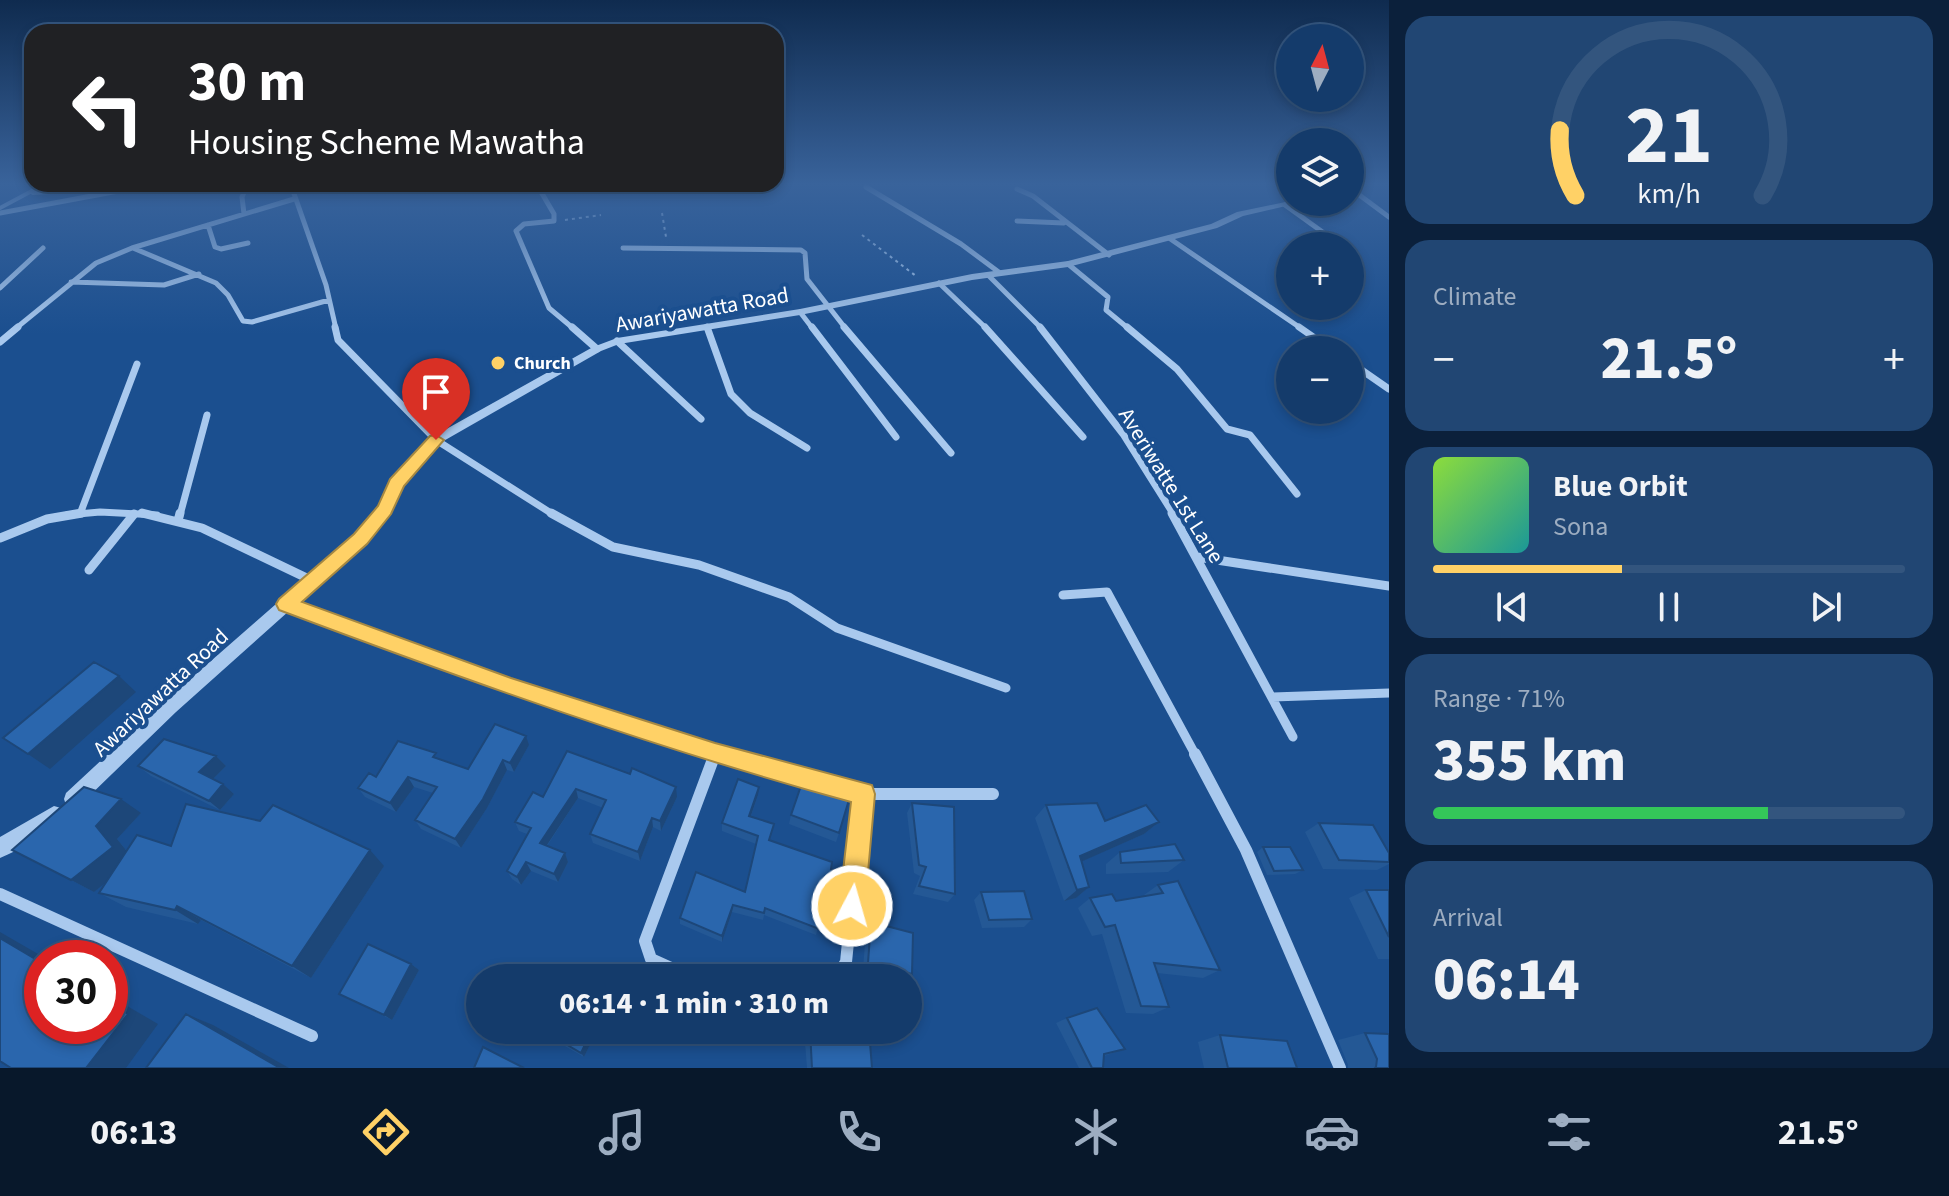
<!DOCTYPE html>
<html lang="en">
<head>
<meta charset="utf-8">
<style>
  :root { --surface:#143b6b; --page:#214673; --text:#f1f3f6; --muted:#9dadc1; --line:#33557e; --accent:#ffd166 }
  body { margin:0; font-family:"Source Sans 3",sans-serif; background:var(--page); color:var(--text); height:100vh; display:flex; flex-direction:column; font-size:30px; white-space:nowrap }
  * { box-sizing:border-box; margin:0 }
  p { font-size:26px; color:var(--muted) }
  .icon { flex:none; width:44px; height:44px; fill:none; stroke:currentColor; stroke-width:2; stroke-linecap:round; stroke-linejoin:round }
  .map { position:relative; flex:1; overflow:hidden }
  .sheet { display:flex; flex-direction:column; gap:16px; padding:16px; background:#0b203b; width:560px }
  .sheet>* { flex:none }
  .hud { position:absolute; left:24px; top:24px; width:760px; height:168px; border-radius:24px; box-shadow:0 4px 12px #0003,0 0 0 2px var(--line); background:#202124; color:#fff; overflow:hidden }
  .needle { width:52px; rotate:6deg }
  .tools { position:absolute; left:1276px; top:24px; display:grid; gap:16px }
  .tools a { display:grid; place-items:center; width:88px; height:88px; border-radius:50%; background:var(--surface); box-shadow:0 4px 12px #0003,0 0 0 2px var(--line); font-size:40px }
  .speed { position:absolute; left:24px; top:940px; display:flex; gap:16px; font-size:40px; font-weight:700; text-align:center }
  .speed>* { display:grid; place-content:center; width:104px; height:104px; border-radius:50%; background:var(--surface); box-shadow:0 4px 12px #0003,0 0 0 2px var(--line); line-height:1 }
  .speed .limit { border:12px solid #d22; background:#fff; color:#111 }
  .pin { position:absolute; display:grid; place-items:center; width:68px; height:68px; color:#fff; margin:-82px -34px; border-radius:50% 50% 50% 0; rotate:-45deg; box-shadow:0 0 8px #0007 }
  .pin .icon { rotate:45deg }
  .me { position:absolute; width:88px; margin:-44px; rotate:6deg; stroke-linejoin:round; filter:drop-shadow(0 0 6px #0008) }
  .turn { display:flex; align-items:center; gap:28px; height:168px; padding:0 32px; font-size:36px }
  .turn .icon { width:104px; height:104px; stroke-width:2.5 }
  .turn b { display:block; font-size:56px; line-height:68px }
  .big { font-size:60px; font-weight:800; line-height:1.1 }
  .sheet .tile { flex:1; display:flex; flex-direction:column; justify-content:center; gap:12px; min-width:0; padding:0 28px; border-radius:24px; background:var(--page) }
  .sheet .dial { align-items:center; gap:0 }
  .dial svg { height:208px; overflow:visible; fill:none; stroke:var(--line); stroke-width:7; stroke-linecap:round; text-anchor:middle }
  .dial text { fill:var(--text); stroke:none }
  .song { display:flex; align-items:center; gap:24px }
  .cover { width:96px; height:96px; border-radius:12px; background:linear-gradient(135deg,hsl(90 70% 55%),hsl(180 70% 35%)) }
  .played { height:8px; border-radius:4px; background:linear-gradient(90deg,var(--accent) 40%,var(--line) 40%) }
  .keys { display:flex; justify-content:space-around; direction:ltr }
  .heat { display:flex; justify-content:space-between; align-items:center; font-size:44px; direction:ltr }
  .charge { height:12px; border-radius:6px; background:linear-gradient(90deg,#34c759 71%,var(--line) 0) }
  .trip { position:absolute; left:466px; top:964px; width:456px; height:80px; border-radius:40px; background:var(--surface); box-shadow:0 4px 12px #0003,0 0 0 2px var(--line); font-weight:800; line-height:80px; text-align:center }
  .tabs { display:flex; height:128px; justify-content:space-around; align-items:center; background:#08182b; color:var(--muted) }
  .tabs .icon { width:56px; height:56px }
  .tabs .on { color:var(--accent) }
  .tabs b { font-size:36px; color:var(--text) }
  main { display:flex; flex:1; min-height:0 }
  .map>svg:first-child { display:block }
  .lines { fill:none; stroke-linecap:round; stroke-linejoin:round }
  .path { stroke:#a9c9ee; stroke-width:2; stroke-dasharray:3 4; stroke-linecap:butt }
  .service { stroke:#a9c9ee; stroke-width:4 }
  .minor-far3 { stroke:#a9c9ee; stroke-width:5 }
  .minor-far2 { stroke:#a9c9ee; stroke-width:7 }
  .minor-far1 { stroke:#a9c9ee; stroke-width:9 }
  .minor { stroke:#a9c9ee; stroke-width:12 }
  .tertiary { fill:#a9c9ee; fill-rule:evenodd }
  .wall { fill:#245895 }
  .shaded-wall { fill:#1d4779 }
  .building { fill:#2a66ad; stroke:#1d4779; stroke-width:2 }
  .route { fill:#ffd166; stroke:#a68842; stroke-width:2 }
  .poi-dot { fill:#ffd166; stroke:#1b4f8f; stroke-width:3 }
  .labels { text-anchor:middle; stroke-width:8; stroke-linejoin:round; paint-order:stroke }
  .far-poi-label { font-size:18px; font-weight:bold; fill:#fff; stroke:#1b4f8f; text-anchor:start }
  .street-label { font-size:22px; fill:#fff; stroke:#1b4f8f }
</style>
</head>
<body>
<main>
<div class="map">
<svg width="1389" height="1068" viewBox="0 0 1389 1068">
  <rect width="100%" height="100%" fill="#1b4f8f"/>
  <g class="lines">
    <path class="path" d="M662 213 666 237
      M565 220 601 215
      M862 235 916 276"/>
    <path class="service" d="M33 193 86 190
      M0 208 43 185"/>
    <path class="minor-far3" d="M291 185 326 285 336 329
      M537 185 554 214V221L524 224 516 231 549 308 574 329
      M866 187 961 244 1000 273
      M1350 188 1389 217
      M1017 189 1033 196 1109 255
      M1285 205 1342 246
      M0 213 140 187
      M244 214 242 197 247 185
      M1017 221 1064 223
      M208 225 215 247 221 249 248 243
      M1169 238 1302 329
      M133 248 216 283 228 295 243 321 252 322 329 300
      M623 248 801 250 805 253 807 279 846 329
      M1068 264 1108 297 1106 310 1129 329
      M988 275 1042 329
      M71 282 164 285 199 274
      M939 283 987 329
      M0 288 43 248
      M800 312 813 329
      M15 329 96 263 132 248 294 199"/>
    <path class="minor-far2" d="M335 327 338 340 436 440 554 515
      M572 327 597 349
      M707 327 731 394 750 413 807 448
      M812 327 896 437
      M844 327 951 453
      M985 327 1083 437
      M1040 327 1123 434 1174 515
      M1127 327 1177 369 1227 429 1250 435 1297 494
      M1299 327 1332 350
      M617 341 701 419
      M0 342 18 327
      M1350 362 1389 389
      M80 514 137 364
      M67 515 100 512 157 515
      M180 515 207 415"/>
    <path class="minor-far1" d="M142 513 202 528 313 581
      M551 513 613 547 699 565 789 597 837 628 1006 688
      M1172 513 1293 737
      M178 521 180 513
      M0 538 47 519 82 513
      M1197 557 1389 586
      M89 570 134 514
      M1063 595 1107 592 1196 756
      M287 604 482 678 724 756
      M1273 697 1389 693"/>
    <path class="minor" d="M717 754 863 794H993
      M1195 754 1246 850 1340 1068
      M0 894 312 1036
      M693 978 651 959 645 941 715 754
      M836 978 846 962 863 794"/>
    <path class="tertiary" d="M1290 201 1303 202 1243 216 1217 228 1068 267 972 280 800 315 619 344 601 351 440 443 402 485 390 512 365 543 176 712 80 805 73 808 66 805 64 799 66 793 164 702 355 535 379 507 391 480 432 437 593 347 617 338 800 309 972 274 1068 261 1211 224 1237 212Z
      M54 806 61 808 63 815C57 831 17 851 0 858V837Z"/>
  </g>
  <path class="wall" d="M529 745 514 772 507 770 487 808 461 848 421 829 415 820 433 793 414 787 396 812 365 797 358 788 376 777 440 760 468 769Z
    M567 751 677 797 661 831 653 827 640 861 593 843 590 834 603 808 578 798 547 846 565 853 568 862 558 882 531 871 521 885 512 879 507 871 527 834 519 831 515 822 543 797Z
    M216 756 226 766 213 779 223 784 234 794 220 810 151 776 138 766Z
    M758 795 751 816 770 840 831 869 844 923 840 929 820 921 816 935 764 915 763 920 732 912 722 942 680 924V918L745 892 756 844 722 831V823Z
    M912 803 955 894 948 902 913 894 920 876 914 873 907 813Z
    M1046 805 1105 821 1159 822 1144 834 1082 861 1089 887 1076 898 1064 901 1035 818Z
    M141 813 117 839 127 851 171 846 384 866 311 978 201 920 198 924 126 907 99 893 106 882 94 892 12 850Z
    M791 815 839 833 836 842 789 824Z
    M1319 823 1389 853V864L1377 870 1323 869 1305 832Z
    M1263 847 1303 870 1295 874 1267 875 1257 852Z
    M1120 852 1184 860 1168 872 1106 874V864Z
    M1158 885 1220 970 1203 978 1157 973 1169 1007 1153 1014 1126 1013 1102 934 1092 936 1078 908 1090 898 1116 901 1145 896 1144 895Z
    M1366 890H1389V959H1378L1349 898Z
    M981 892 1032 919 1024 927 982 928 974 900Z
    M871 922 912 974 908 979 896 978 863 969 866 930Z
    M411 964 419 970 392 1020 339 994Z
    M1067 1018 1125 1049 1104 1056 1103 1068H1079L1056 1023Z
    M597 1030 584 1057 558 1042 554 1037Z
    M804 1030H869L872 1068H807Z
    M1365 1033 1389 1068H1348V1065L1338 1040Z
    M1220 1035 1297 1068H1204L1198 1042Z"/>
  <path class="shaded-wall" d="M119 676 136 692 50 769 28 754Z
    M526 736 529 745 514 772 510 763Z
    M216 756 226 766 210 782 199 772Z
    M503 760 507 770 487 808 461 848 455 839Z
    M408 777 414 787 396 812 390 803Z
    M223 784 234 794 220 810 209 801Z
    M676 787 677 797 661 831 660 821Z
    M759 787 758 795 748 824 749 816Z
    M576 789 578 798 543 851 540 843Z
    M121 799 141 813 117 839 134 860 94 892 71 880 96 826Z
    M652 818 653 827 640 861 638 852Z
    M1159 822 1144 834 1067 868 1080 856Z
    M370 850 384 866 311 978 292 966Z
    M565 853 568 862 558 882 554 874Z
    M526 862 531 871 521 885 517 877Z
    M1089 887 1076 898 1064 901 1077 890Z
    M733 905 732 912 722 942V936Z
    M177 906 201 920 198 924 175 910Z
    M0 932 45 958H42V963L0 938Z
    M411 964 419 970 392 1020 384 1015Z
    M110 996 158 1024 126 1068H86L110 1003Z
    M186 1014 213 1025 289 1068H280Z
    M592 1030H597L584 1057 581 1053Z"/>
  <path class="building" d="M94 662 119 676 28 754 3 738Z
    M495 724 526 736 510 763 503 760 483 799 455 839 415 820 437 787 408 777 390 803 358 788 369 773 376 777 398 741 436 753 433 757 468 769Z
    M164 739 216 756 199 772 223 784 209 801 138 766Z
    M567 751 630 774 632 768 676 787 660 821 652 818 638 852 590 834 606 800 576 789 540 843 565 853 554 874 526 862 517 877 507 871 531 828 515 822 533 792 543 797Z
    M804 777 851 793 839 833 791 815Z
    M738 779 759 787 749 816 774 824 769 840 832 862 831 869 848 875 844 923 822 914 819 929 765 908 764 913 733 905 722 936 680 918 696 872 745 892 758 836 722 823Z
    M84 787 121 799 96 826 113 847 71 880 12 850Z
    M912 803 954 807 955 894 919 886 926 867 919 865Z
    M1097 803 1105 821 1146 805 1159 822 1080 856 1089 887 1077 890 1046 805Z
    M186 804 260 821 273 805 370 850 292 966 177 906 175 910 99 893 137 835 171 846Z
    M1319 823 1373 825 1389 853V862L1339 860Z
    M1175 844 1184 860 1121 863 1120 852Z
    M1263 847H1290L1303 870 1274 871Z
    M1178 881 1220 970 1154 963 1169 1007 1141 1006 1115 925 1105 927 1090 898 1112 894 1116 901 1163 893 1158 885Z
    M1366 890H1389V937Z
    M1024 891 1032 919 989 920 981 892Z
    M871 922 913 933 912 974 868 963Z
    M0 938 42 963V1026H110V1003L128 1014 86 1068H11L0 1061Z
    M368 944 411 964 384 1015 339 994Z
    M1097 1008 1125 1049 1104 1054 1103 1068H1092L1067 1018Z
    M186 1014 280 1068H146Z
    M558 1030H592L581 1053 554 1037Z
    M810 1030H869L872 1068H812Z
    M1365 1033 1389 1034V1068H1375L1376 1067 1377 1059Z
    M1220 1035 1287 1041 1297 1068H1228Z
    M483 1047 524 1068H474Z"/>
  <linearGradient id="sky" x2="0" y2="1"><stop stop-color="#0f2b4f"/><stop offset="0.55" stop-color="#39639b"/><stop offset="1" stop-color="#39639b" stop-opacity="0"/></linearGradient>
  <rect width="1389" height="334" fill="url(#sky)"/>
  <path class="route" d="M436 435 444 440 404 486 391 514 367 544 302 602 511 678 715 743 872 785 875 794 865 906 861 915 852 919 842 915 839 906 851 802C655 748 468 681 279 610L276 604 279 599 354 534 378 506 390 479 430 436Z"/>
  <circle class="poi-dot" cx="498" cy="363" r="8"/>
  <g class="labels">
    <g class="far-poi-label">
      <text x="514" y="369">Church</text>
    </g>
    <g class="street-label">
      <text transform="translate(702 309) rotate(-10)" y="8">Awariyawatta Road</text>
      <text transform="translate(1172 485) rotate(58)" y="8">Averiwatte 1st Lane</text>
      <text transform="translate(160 692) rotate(-43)" y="8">Awariyawatta Road</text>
    </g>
  </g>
</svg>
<div class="tools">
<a><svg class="needle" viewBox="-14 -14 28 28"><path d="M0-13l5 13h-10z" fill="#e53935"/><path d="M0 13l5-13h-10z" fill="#9dadc1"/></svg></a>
<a><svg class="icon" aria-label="layers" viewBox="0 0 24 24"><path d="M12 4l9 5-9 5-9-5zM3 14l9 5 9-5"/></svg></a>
<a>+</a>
<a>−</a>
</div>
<div class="speed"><div class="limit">30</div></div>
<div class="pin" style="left:436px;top:440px;background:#d93025"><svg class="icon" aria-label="arrive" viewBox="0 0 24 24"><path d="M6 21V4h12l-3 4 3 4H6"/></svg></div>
<svg class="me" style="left:852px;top:906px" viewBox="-20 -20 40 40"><circle r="17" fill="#ffd166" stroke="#fff" stroke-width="3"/><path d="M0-11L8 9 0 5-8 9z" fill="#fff"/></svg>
<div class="trip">06:14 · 1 min · 310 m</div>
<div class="hud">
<div class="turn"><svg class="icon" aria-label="left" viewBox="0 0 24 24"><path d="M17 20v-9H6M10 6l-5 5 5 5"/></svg><div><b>30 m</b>Housing Scheme Mawatha</div></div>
</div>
</div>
<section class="sheet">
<div class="tile dial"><svg viewBox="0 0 100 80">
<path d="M14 69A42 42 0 1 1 86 69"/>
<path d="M14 69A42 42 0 0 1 8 44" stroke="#ffd166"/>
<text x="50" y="56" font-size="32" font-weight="700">21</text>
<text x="50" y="72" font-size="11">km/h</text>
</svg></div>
<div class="tile"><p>Climate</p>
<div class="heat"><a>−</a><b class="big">21.5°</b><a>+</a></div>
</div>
<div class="tile">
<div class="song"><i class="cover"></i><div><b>Blue Orbit</b><p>Sona</p></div></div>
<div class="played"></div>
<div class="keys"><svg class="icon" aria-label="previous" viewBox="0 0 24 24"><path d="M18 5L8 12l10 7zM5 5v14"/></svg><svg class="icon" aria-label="pause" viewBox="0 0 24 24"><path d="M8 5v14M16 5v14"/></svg><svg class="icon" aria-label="next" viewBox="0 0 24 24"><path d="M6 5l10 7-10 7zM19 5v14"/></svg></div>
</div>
<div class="tile"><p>Range · 71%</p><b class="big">355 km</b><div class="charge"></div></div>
<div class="tile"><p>Arrival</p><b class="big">06:14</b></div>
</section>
</main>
<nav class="tabs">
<b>06:13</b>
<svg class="icon on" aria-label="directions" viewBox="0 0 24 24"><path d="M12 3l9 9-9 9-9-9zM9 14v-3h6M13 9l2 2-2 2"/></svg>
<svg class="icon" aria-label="music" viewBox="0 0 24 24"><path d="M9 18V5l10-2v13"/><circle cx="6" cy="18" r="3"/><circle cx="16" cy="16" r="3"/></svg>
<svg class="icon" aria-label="phone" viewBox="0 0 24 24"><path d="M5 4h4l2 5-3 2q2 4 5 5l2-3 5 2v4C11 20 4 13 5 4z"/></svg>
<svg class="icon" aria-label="climate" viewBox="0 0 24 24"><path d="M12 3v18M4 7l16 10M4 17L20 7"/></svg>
<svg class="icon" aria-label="car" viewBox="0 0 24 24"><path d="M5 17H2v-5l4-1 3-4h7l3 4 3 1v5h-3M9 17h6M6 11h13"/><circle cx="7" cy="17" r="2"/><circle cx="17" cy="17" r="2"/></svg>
<svg class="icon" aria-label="filters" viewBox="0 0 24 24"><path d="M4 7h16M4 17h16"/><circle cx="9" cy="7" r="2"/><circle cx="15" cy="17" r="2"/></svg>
<b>21.5°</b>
</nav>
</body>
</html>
